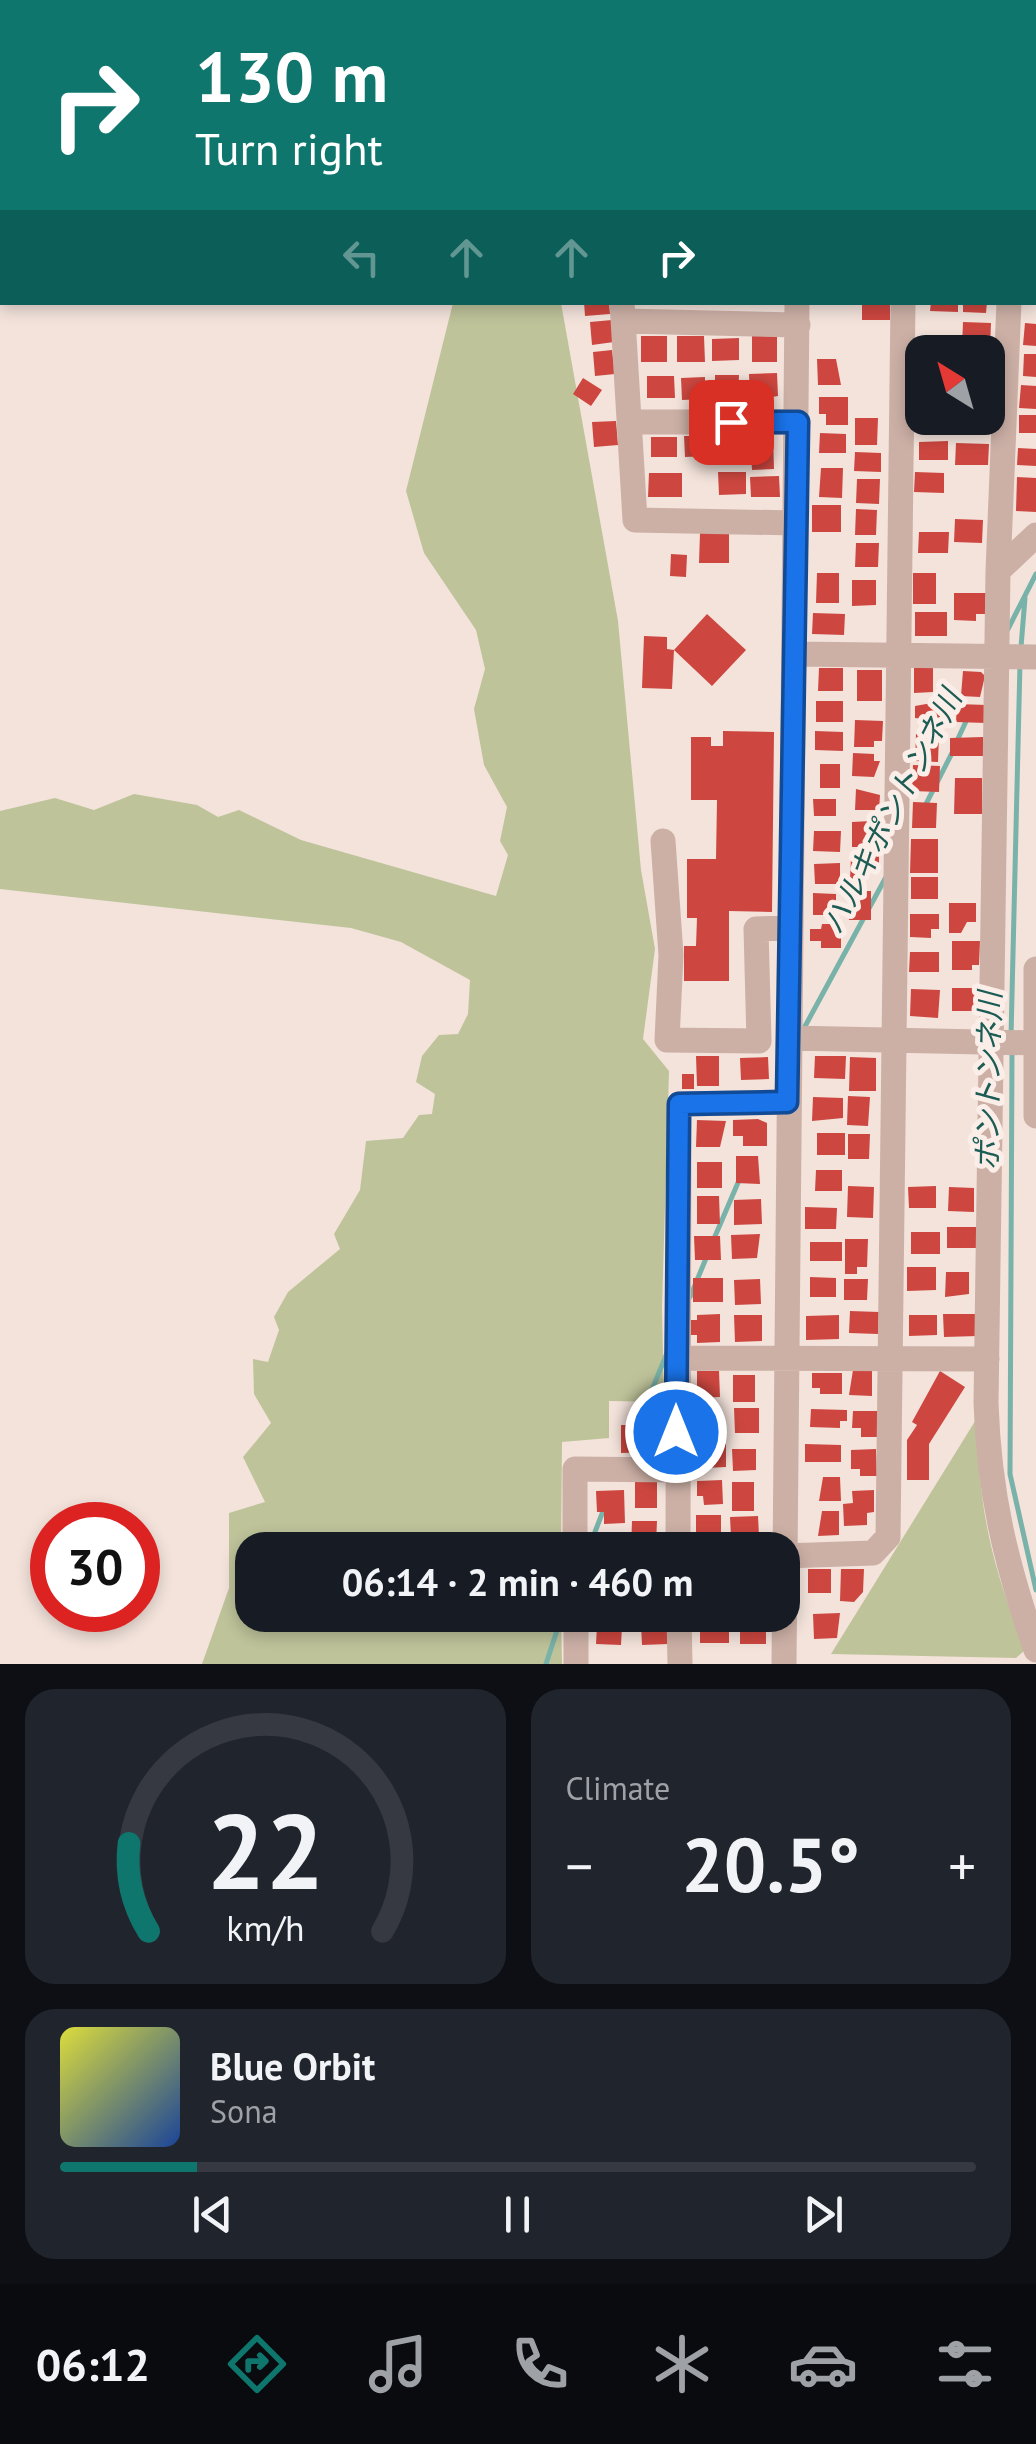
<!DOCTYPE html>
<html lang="en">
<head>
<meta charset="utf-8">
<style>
  :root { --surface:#171b24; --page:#20242c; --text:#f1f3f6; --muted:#9ea1a6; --line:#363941; --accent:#0f766e }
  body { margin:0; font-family:"PT Sans","Noto Sans JP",sans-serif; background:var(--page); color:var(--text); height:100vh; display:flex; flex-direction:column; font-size:38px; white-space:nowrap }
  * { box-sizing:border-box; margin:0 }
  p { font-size:32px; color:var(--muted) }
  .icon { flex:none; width:55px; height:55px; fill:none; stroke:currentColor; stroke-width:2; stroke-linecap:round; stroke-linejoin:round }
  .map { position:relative; height:1664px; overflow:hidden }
  .panel { display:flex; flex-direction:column; gap:25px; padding:25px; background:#0d0f14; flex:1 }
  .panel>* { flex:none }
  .banner { position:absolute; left:0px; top:0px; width:1038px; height:305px; box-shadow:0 5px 15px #0003; background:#0f766e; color:#fff; overflow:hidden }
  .needle { width:65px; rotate:323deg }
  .buttons { position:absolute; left:905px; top:335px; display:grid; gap:20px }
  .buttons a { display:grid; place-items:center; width:100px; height:100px; border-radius:20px; background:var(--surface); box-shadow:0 5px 15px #0003; font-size:50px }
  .speed { position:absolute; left:30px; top:1502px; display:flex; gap:20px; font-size:50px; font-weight:700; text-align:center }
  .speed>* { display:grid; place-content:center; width:130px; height:130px; border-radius:50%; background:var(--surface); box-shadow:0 5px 15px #0003; line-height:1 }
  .speed .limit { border:15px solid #d22; background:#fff; color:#111 }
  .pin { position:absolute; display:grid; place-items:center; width:85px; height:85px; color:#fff; margin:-42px; border-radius:20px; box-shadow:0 5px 15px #0006 }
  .me { position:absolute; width:110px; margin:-55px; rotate:0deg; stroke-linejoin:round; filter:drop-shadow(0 0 8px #0008) }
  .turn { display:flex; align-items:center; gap:35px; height:210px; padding:0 30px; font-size:45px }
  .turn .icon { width:130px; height:130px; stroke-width:2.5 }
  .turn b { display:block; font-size:70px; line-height:85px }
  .lanes { display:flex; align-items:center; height:95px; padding:0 30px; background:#0003; justify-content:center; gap:50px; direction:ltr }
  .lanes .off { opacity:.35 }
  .big { font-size:75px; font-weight:600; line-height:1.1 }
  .panel .tile { flex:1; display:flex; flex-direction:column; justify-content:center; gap:15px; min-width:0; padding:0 35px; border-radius:30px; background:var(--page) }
  .panel .dial { align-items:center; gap:0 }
  .dial svg { height:260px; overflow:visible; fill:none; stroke:var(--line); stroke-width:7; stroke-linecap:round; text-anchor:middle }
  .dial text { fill:var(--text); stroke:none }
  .song { display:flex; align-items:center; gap:30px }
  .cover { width:120px; height:120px; border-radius:15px; background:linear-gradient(135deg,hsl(60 70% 55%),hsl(220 70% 35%)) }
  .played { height:10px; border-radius:5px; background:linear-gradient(90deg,var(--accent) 15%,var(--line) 15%) }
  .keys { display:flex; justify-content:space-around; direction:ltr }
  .heat { display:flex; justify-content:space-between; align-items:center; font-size:55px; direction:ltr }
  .panel .tiles { flex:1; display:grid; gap:25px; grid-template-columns:1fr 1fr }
  .tile:last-child { grid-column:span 2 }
  .trip { position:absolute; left:235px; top:1532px; width:565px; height:100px; border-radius:30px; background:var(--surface); box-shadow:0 5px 15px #0003; font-weight:600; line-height:100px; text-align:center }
  .tabs { display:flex; height:160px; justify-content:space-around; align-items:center; background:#090b0e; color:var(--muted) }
  .tabs .icon { width:70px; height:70px }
  .tabs .selected { color:var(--accent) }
  .tabs b { font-size:45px; color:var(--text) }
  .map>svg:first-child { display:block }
  .green { fill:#bec39a }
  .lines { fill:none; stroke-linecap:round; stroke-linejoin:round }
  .stream { stroke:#78b2a9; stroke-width:5 }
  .building { fill:#cd4740 }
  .path { stroke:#b89a90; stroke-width:4; stroke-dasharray:5 5; stroke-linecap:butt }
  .minor { stroke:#ccb0a6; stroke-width:25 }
  .route-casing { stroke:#114b97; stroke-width:25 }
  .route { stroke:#1a73e8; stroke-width:18 }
  .labels { text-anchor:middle; stroke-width:10; stroke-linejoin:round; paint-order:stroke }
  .water-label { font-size:30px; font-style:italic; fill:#1b5c54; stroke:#fbeee8 }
</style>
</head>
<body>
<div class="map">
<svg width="1036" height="1664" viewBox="0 0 1036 1664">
  <rect width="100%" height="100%" fill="#f3e3db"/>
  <path class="green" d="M453 303H561L618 621 641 870 655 949 643 1039 669 1071 662 1308 664 1402 609 1401V1438L562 1442 561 1550H252V1615H561L562 1664H202L229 1588V1513L265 1502 243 1457 271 1423 254 1394 253 1359 268 1362 279 1330 274 1317 288 1292 340 1249 334 1234 360 1190 366 1141 403 1138 419 1115 432 1114 435 1094 416 1082 422 1056 439 1035 458 1034 468 1014 470 980 401 942 351 928 0 889V811L55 798 94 810 134 794 197 805 218 817 239 810 301 840 496 896 508 855 500 841 507 807 484 765 474 709 485 669 476 630 424 553 406 491Z
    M977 1418C979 1513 991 1562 1025 1650L1016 1658 831 1654Z"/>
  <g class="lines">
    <path class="stream" d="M1008 629 1036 574
      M1021 647 1025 598
      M956 743 968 717
      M925 806 952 753
      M803 1030 886 877
      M1011 1037 1020 663
      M1012 1053 1010 1474 1036 1590
      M713 1241 740 1178
      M690 1297 707 1256
      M635 1431 667 1353
      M588 1550 605 1506
      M546 1664 562 1615"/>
  </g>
  <path class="building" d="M584 302H609L610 314 585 316Z
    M862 302H890V320H862Z
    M931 302H958V312L930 311Z
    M963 302H987L986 313 963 312Z
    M612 320 614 342 592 345 590 322Z
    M963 322 991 323 990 349 962 348Z
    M1025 323 1036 324V346L1023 345Z
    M752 335H777V362H752Z
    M641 336H667V362H641Z
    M677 336H704L705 362H677Z
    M739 338V360L712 361V339Z
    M612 350 615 374 595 376 593 352Z
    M1024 354H1036V377L1023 376Z
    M817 359H836L841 385H818Z
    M777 373 778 396 750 401 749 374Z
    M715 375H739L738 399H729L728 408 715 407Z
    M647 376H674L675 398H647Z
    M705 377V399L682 400 681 378Z
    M583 378 602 390 591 406 573 394Z
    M1021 385 1036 386V409L1019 408Z
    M819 397H848V425H826V414H819Z
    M917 412H922V418H945V432L916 431Z
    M1019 415H1036V433H1019Z
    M855 418H878L877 445H855Z
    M955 418H980L979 430H955Z
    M616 421 618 445 594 447 592 422Z
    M820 433 846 434V453H819Z
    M773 435 774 469 752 470 750 436Z
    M684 436H709V456L685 457Z
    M651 437H677V457H651Z
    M737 437V442L745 441 746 458 718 459V438Z
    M948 441V460H919V442Z
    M956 443 989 444 988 465H955Z
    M1018 448 1036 449V466L1017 465Z
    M855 452 881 453V472L854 471Z
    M821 468H843L842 498 819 497Z
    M718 472H746V494L719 495Z
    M915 472 944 473V493L914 492Z
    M649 473H682V497H648Z
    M779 476 780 497H751L750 477Z
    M1017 477 1036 478V512L1016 511Z
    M857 479H880L879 504 856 503Z
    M812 505H841V532H812Z
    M856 509 877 510 876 535H855Z
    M955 519 983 520 982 543 954 542Z
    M919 532H949L948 553H918Z
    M700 533H729V563H699Z
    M856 543H879L878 567H855Z
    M671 554 687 555 686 577 670 576Z
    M817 573H839V603H816Z
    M913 573H936V604H913Z
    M852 580H876V605L852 606Z
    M954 593H986L985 614H976V621L954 620Z
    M915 612H947V636H915Z
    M813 613 845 614 844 635 812 634Z
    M707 614 746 650 712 686 674 650Z
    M644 636 667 637V649L674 650 672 689 642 688Z
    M819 668H843V691H818Z
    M914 668H933V692L914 693Z
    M857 670H882V701H857Z
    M963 671 981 672 985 676 980 697 961 696Z
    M816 701H843V722H816Z
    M943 701V721L915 718V706Z
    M957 704 987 705 986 723 956 722Z
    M855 720 883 721 882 741H874V747H854Z
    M723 731 774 732 772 912 729 911V981H684V946H696L697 918H687V859H716L717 800H691V737H711V746H723Z
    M815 731 843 732V751L815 750Z
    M916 734 939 735 938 762 915 761Z
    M983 737 984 756H950V738Z
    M853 753 874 754V761H880L874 777 852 776Z
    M820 764H840V788H820Z
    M913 765 940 766 939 792 912 791Z
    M955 778H982V814H954Z
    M856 789 880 795 879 810H855Z
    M813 799H836V816H814Z
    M913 802 937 803 936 828H912Z
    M871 821V847H852V822Z
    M814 831H841L840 852 813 851Z
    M911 839H938V873H910Z
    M851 856H879V871L865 870V881L850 880Z
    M840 863V884H815L814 864Z
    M911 877H938V899H911Z
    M850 891H871V920H849Z
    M813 893 836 894V915H813Z
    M949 903H976V922H967L961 933H949Z
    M910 914H939V929H931V938L910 937Z
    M822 924H841V948H821V941H810V929H821Z
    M952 941H980L979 965H972V970H952Z
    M910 952H939V972H909Z
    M952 988H983L982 998H976V1011H952Z
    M911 989 940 990 938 1018 910 1016Z
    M696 1056H719V1086H697Z
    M815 1056H846L845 1079 814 1078Z
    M768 1057 769 1079 741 1080 740 1058Z
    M850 1057 876 1058V1091H849Z
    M682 1074H694V1089H682Z
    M848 1096 870 1097 868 1126 847 1125Z
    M813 1097 843 1098V1118L812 1121Z
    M758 1119 767 1123V1146H743V1136H733V1120Z
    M697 1120 726 1121 720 1147H696Z
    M817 1133H845V1155H817Z
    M848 1134H870L869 1159H848Z
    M736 1156H758L760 1184 736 1183Z
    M697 1162H722V1188H697Z
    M816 1170H842V1191H815Z
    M848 1186 874 1187 873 1218 847 1217Z
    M936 1186V1208H909L908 1187Z
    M949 1187 974 1188V1212L948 1211Z
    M697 1196H719L720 1224H697Z
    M761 1199 762 1224 734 1225V1200Z
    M805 1207 837 1208 836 1229H805Z
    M947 1227H978L979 1248H947Z
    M911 1232H940V1254H911Z
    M760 1234 757 1258 732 1259 731 1235Z
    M694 1236H720L721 1260H695Z
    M845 1239H868L867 1267H857V1274H845Z
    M810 1242H842V1261H810Z
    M907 1267H936V1290L907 1291Z
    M946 1272H969V1294L945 1297Z
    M810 1277 836 1278V1297H810Z
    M693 1278H723V1302H693Z
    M760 1279 761 1304 735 1305 734 1280Z
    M844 1279H868L867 1300H844Z
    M850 1311 879 1312 878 1334 849 1333Z
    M720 1314V1342L697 1343V1335H690V1320H697V1315Z
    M943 1314H978V1336L944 1337Z
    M734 1315H762V1341L735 1342Z
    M839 1315V1339L806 1340V1316Z
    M909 1315H937V1335L909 1336Z
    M853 1370 872 1371V1396L849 1395Z
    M697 1371H719L720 1397 697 1398Z
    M940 1371 965 1387 929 1444V1480H907V1440L917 1425 912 1422Z
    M812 1373H842V1394H820V1388H812Z
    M733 1375H755V1402H733Z
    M734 1408H759V1433H735Z
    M811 1409 847 1410V1421H840V1428L810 1427Z
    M717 1411 718 1434H694V1412Z
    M853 1411H878V1437H861V1428H852Z
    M621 1425H656V1452L621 1453Z
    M726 1444V1467L704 1468 703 1445Z
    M805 1444 841 1445V1462H805Z
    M732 1449H756V1470L733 1471Z
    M876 1449 877 1476H860V1469H851V1450Z
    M823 1477H840L841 1501H819Z
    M722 1480 723 1504 704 1505 703 1496H697V1481Z
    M635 1481H657V1508H635Z
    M732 1482H754V1511H732Z
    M624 1490 625 1523 604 1524V1512H597L596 1491Z
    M874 1490V1512L867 1513V1525L844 1526 843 1504 853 1503 852 1491Z
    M822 1511H839V1535L818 1536Z
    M696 1515H721V1539H696Z
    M758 1516 759 1536H731L730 1517Z
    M632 1521H657L656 1544 631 1550Z
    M808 1569H831V1593H808Z
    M841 1569H864L863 1592 854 1602 840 1601Z
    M840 1613 837 1638 814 1639 813 1614Z
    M641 1624H667L668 1644 642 1645Z
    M700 1624H729V1643H700Z
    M740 1624H766V1644H740Z
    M597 1625 622 1626 621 1645 596 1644Z"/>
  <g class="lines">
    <path class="path" d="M164 2 166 0
      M0 218 2 215"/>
    <path class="minor" d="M591 0V2
      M656 0 744 2
      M1035 8H1036
      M1035 112H1036
      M1035 271H1036
      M622 302 635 520 796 523
      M1009 302 998 571 986 1403C989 1494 1006 1564 1036 1650
      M624 321 798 325
      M631 422H798
      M998 571 1036 535
      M796 654 1036 657
      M663 841 671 955 667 1040 759 1041 756 929 791 928
      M1036 969V1116
      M790 1038 1036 1043
      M676 1358 987 1359
      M575 1550V1469L676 1470
      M678 1550 679 1104 787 1102
      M783 1556 873 1553 888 1537 903 302
      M576 1615V1664
      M679 1615 680 1664
      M784 1664 797 302"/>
  </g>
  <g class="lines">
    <g class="route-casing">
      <path id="route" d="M676 1432 679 1104 787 1102 798 422H731"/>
    </g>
    <use href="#route" class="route"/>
  </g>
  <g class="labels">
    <g class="water-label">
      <text transform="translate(892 812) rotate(-63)" y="10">ハルキポントンネ川</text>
      <text transform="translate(989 1081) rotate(-89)" y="10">ポントンネ川</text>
    </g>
  </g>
</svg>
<div class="buttons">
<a><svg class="needle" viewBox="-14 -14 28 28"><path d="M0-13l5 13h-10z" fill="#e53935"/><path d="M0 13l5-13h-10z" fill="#9ea1a6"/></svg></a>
</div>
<div class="speed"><div class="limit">30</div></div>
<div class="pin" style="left:731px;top:422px;background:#d93025"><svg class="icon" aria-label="arrive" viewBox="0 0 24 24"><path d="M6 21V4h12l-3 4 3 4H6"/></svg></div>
<svg class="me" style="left:676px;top:1432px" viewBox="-20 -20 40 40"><circle r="17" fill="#1a73e8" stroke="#fff" stroke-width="3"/><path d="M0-11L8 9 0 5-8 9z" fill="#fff"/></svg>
<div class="trip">06:14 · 2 min · 460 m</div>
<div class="banner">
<div class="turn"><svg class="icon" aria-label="right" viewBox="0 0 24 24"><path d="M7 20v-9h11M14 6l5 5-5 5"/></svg><div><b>130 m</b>Turn right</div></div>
<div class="lanes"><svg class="icon off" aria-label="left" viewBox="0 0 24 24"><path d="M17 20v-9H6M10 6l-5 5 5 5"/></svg><svg class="icon off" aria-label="ahead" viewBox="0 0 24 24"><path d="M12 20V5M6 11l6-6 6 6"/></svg><svg class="icon off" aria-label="ahead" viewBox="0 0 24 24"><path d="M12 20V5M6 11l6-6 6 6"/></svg><svg class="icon" aria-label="right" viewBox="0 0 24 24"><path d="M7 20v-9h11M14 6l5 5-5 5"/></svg></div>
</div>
</div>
<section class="panel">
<div class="tiles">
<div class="tile dial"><svg viewBox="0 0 100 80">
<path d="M14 69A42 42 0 1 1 86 69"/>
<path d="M14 69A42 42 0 0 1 8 42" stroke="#0f766e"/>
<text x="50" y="56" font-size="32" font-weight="700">22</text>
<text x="50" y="72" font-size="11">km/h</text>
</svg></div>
<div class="tile"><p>Climate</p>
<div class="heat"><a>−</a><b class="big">20.5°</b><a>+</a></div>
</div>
<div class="tile">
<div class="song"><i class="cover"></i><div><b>Blue Orbit</b><p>Sona</p></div></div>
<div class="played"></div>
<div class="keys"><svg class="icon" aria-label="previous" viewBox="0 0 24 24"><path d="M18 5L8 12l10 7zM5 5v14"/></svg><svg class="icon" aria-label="pause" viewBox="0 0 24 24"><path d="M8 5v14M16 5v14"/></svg><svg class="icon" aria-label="next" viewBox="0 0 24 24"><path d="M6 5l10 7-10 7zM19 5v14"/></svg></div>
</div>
</div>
</section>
<nav class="tabs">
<b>06:12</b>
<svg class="icon selected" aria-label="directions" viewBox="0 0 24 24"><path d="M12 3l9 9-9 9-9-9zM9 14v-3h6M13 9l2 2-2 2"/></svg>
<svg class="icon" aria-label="music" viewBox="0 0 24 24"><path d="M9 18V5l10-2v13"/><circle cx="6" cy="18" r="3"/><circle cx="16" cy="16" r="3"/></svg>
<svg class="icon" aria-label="phone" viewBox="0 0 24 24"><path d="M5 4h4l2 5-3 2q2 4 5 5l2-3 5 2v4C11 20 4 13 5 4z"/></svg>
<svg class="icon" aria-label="climate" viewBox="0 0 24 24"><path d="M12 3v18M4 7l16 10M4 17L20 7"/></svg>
<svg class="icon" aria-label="car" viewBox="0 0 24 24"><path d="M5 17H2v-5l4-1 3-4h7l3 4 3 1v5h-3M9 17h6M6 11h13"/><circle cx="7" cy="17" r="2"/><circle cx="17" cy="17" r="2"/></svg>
<svg class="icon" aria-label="filters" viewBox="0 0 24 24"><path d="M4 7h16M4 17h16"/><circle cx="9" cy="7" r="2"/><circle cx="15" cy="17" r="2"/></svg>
</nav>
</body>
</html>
